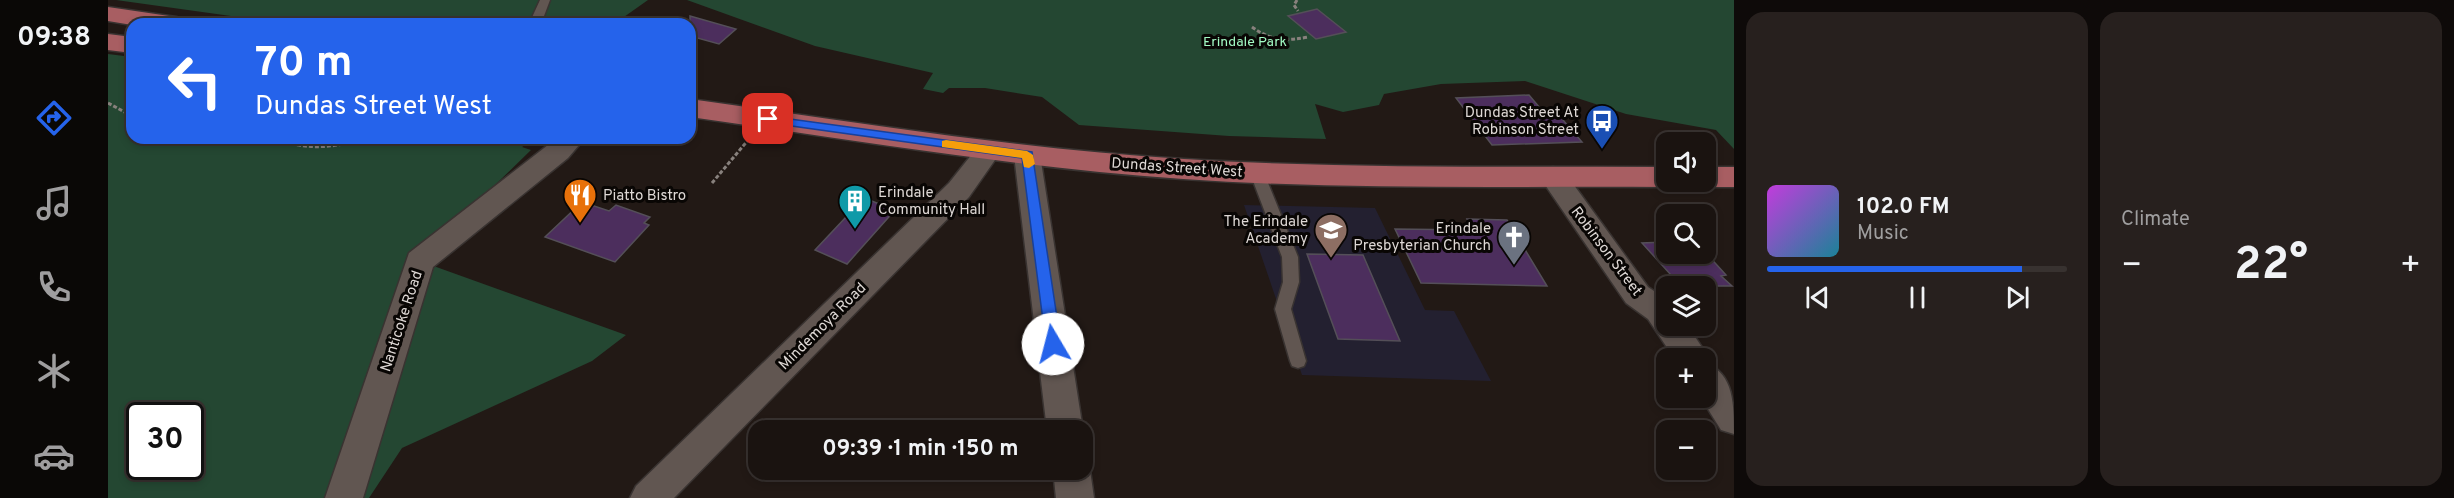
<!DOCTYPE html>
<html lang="en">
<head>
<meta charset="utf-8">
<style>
  :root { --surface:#1a1310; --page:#27201e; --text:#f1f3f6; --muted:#9f9e9f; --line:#383230; --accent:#2563eb }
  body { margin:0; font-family:Overpass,sans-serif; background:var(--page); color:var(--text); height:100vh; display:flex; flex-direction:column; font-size:22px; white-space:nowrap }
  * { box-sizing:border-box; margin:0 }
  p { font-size:20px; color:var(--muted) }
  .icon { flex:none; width:33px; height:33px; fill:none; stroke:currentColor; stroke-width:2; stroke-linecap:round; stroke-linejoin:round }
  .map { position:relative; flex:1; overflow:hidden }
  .details { display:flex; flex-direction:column; gap:12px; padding:12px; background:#0e0a09; width:720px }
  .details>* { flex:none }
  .top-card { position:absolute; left:18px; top:18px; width:570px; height:126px; border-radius:18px; box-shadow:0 3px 9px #0003,0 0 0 2px var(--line); background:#2563eb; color:#fff; overflow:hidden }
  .controls { position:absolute; left:1548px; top:132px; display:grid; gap:12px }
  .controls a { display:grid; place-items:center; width:60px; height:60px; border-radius:12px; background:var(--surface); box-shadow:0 3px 9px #0003,0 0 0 2px var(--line); font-size:30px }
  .speed { position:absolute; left:18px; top:402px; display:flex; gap:12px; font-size:30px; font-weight:700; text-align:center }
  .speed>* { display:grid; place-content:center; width:78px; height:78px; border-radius:50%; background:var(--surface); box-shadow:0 3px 9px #0003,0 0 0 2px var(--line); line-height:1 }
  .speed .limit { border:3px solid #111; border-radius:9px; background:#fff; color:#111 }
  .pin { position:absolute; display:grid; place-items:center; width:51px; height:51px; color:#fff; margin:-26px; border-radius:12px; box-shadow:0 3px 9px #0006 }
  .me { position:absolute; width:66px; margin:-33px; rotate:352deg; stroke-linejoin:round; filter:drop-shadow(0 0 4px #0008) }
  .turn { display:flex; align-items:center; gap:21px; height:126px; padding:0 30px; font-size:27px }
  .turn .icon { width:78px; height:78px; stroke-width:2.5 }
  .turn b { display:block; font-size:42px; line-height:51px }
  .big { font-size:45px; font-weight:700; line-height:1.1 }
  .details .tile { flex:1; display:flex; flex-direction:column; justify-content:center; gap:9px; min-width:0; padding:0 21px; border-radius:18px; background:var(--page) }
  .song { display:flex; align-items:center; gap:18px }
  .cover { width:72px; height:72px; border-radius:9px; background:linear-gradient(135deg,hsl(290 70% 55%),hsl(190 70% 35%)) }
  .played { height:6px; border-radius:3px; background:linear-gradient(90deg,var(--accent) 85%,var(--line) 85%) }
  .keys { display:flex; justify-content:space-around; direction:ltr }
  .heat { display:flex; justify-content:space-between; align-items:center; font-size:33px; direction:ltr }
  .details .tiles { flex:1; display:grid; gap:12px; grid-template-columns:repeat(2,1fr) }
  .trip { position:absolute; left:640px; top:420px; width:345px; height:60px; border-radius:18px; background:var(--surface); box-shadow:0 3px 9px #0003,0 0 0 2px var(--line); font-weight:700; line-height:60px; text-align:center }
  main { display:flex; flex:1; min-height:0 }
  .tabs { display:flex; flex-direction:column; width:108px; justify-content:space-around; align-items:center; background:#0a0806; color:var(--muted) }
  .tabs .icon { width:42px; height:42px }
  .tabs .on { color:var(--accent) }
  .tabs b { font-size:27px; color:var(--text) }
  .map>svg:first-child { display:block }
  .education { fill:#232030 }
  .green { fill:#244732; fill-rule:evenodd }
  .building { fill:#4c2e5d; stroke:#544f58; stroke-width:1.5 }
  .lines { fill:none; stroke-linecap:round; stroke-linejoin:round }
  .service-casing { stroke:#393331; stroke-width:3 }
  .minor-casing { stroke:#393331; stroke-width:3 }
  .primary-casing { stroke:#393331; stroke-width:3 }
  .path { stroke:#88817d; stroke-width:3; stroke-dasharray:4 2; stroke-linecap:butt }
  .service { fill:#615651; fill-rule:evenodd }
  .minor { fill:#615651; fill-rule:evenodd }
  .primary { fill:#a85e62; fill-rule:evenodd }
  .route { fill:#2563eb; stroke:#184099; stroke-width:1.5 }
  .slow { fill:#f59e0b }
  .labels { text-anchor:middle; stroke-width:6; stroke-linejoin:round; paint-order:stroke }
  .far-park-label { font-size:14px; fill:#a2fbc4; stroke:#090604 }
  .poi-label { font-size:15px; fill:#ded8d5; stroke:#090604; text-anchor:end }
  .street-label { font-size:15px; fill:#ded8d5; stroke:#090604 }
</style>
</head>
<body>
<main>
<nav class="tabs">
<b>09:38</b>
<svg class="icon on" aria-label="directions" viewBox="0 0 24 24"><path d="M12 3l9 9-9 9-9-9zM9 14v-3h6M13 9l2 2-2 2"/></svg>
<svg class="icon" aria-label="music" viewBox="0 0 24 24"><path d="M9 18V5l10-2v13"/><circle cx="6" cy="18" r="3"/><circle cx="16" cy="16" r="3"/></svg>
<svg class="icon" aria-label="phone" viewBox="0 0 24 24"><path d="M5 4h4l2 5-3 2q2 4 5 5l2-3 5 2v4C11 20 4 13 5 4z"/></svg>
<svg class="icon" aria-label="climate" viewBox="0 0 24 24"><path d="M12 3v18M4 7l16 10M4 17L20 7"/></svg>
<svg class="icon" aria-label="car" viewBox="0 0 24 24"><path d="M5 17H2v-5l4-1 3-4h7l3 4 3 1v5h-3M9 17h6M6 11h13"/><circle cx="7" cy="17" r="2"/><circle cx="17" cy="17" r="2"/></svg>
</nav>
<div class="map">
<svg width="1626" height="498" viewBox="0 0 1626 498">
  <rect width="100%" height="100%" fill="#221915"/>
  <path class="education" d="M1136 205 1267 208 1317 310 1346 311 1383 381 1194 375Z"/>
  <path class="green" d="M8 0H540L506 24H181Z
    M579 0H1626V149L1608 130 1518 114 1417 81 1333 84 1276 94 1271 105 1235 112 1207 104 1218 139 1121 136 971 125 934 97 877 88H841L835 93 815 89 825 73 707 46Z
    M0 54 24 57V138H426L414 147 423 150 386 186 305 252 320 264 518 335 484 361 294 448 261 498H0ZM32 416H82V466H32Z"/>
  <path class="building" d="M1209 9 1238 32 1208 39 1180 16Z
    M582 16 628 29 611 44 582 36Z
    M1421 95 1437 114 1449 113 1474 142 1384 145 1348 98Z
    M756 198 787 210 739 264 707 250Z
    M474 202 501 211 508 205 542 217 536 223 541 225 507 262 437 237Z
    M1359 219 1399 220 1439 286 1313 283 1287 229 1365 230Z
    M1558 242V254L1598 253 1618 275 1613 276 1624 286H1573L1534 243Z
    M1199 254 1255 255 1292 341 1230 339Z"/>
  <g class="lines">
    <g class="service-casing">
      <path id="service" d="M432 0H442L433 24H421Z
        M1149 168 1156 173 1190 257 1191 282 1183 309 1198 361 1196 366 1190 368 1184 366 1182 361 1167 309 1175 282 1174 257 1142 173Z"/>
    </g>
    <g class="minor-casing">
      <path id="minor" d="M449 138H477L460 158 325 267 255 498H217L301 253Z
        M881 141 890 144 894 150 861 197 566 498H522L528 486 841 183 872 144Z
        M919 146 929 149 932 155 975 430H939L906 155 909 149Z
        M1445 167 1455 170 1540 287 1558 299V326H1580L1601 358 1598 363C1626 374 1626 405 1626 434L1613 430 1593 398H1598V358H1566L1540 319 1518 303 1431 176 1435 170Z
        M975 458 982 470 986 498H948L945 470H975Z"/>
    </g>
    <g class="primary-casing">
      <path id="primary" d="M0 7 68 17 77 19 80 24 24 25 0 21Z
        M0 34 24 37V53L0 50Z
        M582 99C746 122 910 149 1076 159 1236 169 1397 166 1558 167V182H1570L1558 187C1397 186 1236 190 1075 179 910 168 746 140 582 117Z
        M1598 167H1626V187H1598L1587 184 1586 182H1598Z"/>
    </g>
    <path class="path" d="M1189 0 1186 5 1190 11
      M1144 27C1163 41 1178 41 1201 37
      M0 103 24 116
      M166 138C199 151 225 148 259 138
      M405 138 421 144
      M604 183 641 139"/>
    <use href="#service" class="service"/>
    <use href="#minor" class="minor"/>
    <use href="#primary" class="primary"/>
  </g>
  <path class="route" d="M660 116 924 152 953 344 951 348H940L938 344 914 158 655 122 654 119Z"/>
  <path class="slow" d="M838 140 919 151 925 155 927 164 921 168 916 167 914 158 834 147V141Z"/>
  <defs>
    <g id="bus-pin" transform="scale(1.725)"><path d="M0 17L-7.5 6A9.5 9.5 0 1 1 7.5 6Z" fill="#1a4fb4" stroke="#090604"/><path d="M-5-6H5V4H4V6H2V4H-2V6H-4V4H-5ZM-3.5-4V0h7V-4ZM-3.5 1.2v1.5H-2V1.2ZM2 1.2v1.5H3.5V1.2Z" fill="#fff"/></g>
    <g id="restaurant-pin" transform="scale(1.725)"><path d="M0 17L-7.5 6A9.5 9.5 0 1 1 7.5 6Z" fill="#e8710a" stroke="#090604"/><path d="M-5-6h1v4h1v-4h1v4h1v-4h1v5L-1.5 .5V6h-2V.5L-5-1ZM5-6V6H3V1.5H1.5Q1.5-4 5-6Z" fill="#fff"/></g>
    <g id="building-pin" transform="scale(1.725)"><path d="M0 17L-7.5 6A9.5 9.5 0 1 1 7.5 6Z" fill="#0f9aa8" stroke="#090604"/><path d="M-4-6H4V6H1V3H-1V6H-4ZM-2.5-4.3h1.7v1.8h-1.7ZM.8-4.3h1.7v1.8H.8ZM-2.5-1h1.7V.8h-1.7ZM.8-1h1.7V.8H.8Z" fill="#fff"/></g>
    <g id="school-pin" transform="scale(1.725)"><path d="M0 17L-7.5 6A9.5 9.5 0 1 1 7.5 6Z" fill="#8d6e63" stroke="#090604"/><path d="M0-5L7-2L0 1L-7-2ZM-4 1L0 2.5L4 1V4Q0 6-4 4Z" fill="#fff"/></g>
    <g id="church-pin" transform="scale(1.725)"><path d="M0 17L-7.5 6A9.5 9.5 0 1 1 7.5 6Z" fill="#6b7280" stroke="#090604"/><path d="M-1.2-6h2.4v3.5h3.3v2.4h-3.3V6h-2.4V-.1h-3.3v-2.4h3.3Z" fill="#fff"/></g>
  </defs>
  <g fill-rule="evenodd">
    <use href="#bus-pin" x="1494" y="121"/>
    <use href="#restaurant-pin" x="472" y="195"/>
    <use href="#building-pin" x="747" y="201"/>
    <use href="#school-pin" x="1223" y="230"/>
    <use href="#church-pin" x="1406" y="237"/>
  </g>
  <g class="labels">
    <g class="far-park-label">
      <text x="1137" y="46">Erindale Park</text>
    </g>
    <g class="poi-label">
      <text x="1471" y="117">Dundas Street At<tspan x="1471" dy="17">Robinson Street</tspan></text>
      <text x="770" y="197" text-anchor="start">Erindale<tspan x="770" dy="17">Community Hall</tspan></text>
      <text x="495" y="200" text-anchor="start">Piatto Bistro</text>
      <text x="1200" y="226">The Erindale<tspan x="1200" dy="17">Academy</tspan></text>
      <text x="1383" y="233">Erindale<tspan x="1383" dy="17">Presbyterian Church</tspan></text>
    </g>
    <g class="street-label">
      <text transform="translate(1069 167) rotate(4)" y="5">Dundas Street West</text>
      <text transform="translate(1499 251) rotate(53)" y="5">Robinson Street</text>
      <text transform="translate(293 321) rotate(-72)" y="5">Nanticoke Road</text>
      <text transform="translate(714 326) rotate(-45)" y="5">Mindemoya Road</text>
    </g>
  </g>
</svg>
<div class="controls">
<a><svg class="icon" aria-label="sound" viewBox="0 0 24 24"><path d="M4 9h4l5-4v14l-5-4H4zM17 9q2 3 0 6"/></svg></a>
<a><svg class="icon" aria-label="search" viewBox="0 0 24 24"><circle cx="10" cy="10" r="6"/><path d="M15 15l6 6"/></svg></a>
<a><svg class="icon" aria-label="layers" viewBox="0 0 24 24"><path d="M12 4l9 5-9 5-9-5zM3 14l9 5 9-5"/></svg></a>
<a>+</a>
<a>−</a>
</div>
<div class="speed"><div class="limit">30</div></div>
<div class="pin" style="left:660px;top:119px;background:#d93025"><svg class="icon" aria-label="arrive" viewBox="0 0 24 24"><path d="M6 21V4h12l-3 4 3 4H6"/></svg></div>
<svg class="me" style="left:945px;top:344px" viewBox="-20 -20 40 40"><circle r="19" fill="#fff"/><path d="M0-13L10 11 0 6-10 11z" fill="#2563eb"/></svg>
<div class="trip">09:39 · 1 min · 150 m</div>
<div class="top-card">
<div class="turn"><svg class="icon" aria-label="left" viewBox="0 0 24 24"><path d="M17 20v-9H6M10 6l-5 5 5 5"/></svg><div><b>70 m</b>Dundas Street West</div></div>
</div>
</div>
<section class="details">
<div class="tiles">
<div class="tile">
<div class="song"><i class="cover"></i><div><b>102.0 FM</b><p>Music</p></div></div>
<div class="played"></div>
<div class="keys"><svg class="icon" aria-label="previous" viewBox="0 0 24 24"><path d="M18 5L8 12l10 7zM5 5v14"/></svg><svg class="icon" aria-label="pause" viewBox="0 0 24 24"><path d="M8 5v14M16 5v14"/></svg><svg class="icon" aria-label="next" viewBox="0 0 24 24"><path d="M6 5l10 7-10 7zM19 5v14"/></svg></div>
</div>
<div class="tile"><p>Climate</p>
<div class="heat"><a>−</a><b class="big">22°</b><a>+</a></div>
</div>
</div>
</section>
</main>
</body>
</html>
